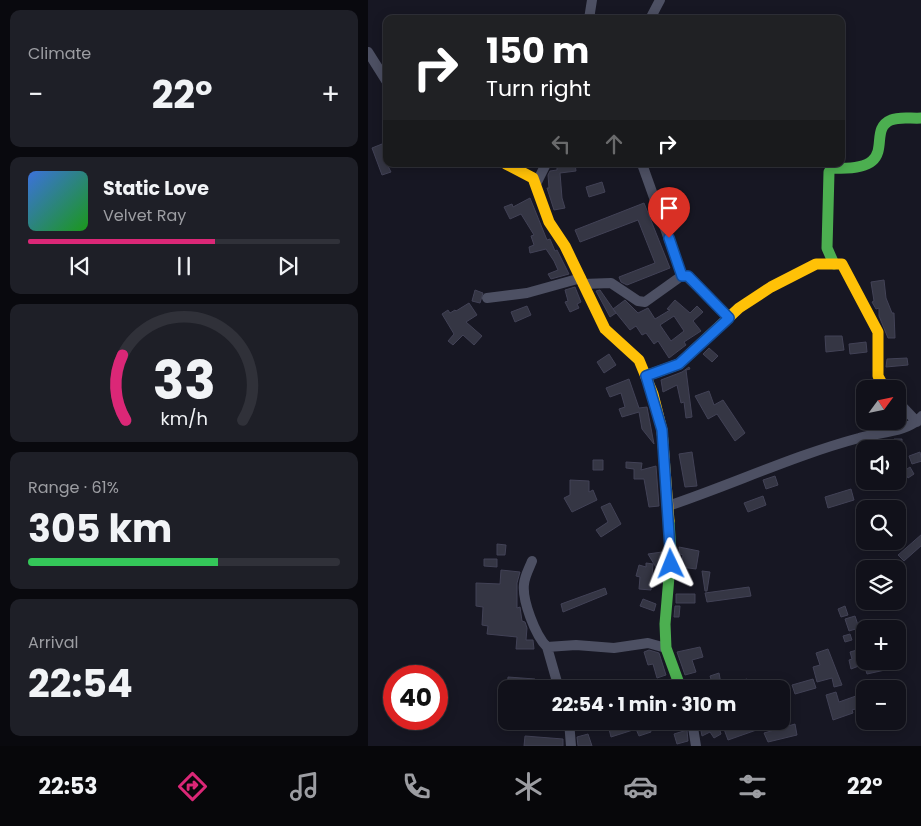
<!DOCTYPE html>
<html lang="en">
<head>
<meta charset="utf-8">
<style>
  :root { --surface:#11111a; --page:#1e1f27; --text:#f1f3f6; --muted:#9c9da2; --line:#303139; --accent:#db2777 }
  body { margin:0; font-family:Poppins,sans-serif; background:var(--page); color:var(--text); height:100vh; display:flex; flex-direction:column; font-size:19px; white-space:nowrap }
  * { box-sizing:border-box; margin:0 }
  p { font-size:16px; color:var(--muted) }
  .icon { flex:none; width:28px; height:28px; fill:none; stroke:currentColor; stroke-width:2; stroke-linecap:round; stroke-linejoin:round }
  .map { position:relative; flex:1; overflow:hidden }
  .drawer { display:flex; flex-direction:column; gap:10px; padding:10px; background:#09090e; width:368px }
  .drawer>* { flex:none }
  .banner { position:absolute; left:15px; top:15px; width:462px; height:152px; border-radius:10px; box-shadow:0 2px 12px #0003,0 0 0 1px var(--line); background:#202124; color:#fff; overflow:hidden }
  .needle { width:32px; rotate:57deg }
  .buttons { position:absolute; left:488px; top:380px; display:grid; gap:10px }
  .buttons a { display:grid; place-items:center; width:50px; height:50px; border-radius:10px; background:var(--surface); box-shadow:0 2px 12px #0003,0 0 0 1px var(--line); font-size:25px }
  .speed { position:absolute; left:15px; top:665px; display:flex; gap:10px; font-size:25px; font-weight:700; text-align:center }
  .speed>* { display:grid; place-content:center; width:65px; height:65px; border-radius:50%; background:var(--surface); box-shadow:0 2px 12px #0003,0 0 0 1px var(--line); line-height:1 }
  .speed .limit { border:8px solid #d22; background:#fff; color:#111 }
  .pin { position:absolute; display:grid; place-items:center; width:42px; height:42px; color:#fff; margin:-51px -21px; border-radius:50% 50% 50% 0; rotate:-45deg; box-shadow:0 0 5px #0007 }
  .pin .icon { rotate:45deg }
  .me { position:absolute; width:55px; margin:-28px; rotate:358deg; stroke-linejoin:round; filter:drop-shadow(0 0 4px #0008) }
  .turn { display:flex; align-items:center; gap:18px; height:105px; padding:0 20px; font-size:22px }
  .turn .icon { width:65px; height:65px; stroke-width:2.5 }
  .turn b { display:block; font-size:35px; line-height:42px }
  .lanes { display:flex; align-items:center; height:48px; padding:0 20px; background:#0003; justify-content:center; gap:25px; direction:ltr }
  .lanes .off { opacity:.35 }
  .big { font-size:38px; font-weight:700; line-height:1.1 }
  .drawer .card { flex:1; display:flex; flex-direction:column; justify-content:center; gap:8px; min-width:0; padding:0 18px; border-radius:10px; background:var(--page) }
  .drawer .dial { align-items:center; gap:0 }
  .dial svg { height:130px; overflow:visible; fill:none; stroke:var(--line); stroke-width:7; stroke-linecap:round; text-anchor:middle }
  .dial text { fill:var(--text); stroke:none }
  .song { display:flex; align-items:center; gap:15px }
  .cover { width:60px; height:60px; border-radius:8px; background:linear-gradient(135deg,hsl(220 70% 55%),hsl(120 70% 35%)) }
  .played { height:5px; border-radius:2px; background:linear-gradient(90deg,var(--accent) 60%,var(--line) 60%) }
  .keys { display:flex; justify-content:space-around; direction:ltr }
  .heat { display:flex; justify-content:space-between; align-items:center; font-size:28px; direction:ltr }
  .charge { height:8px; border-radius:4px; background:linear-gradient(90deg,#34c759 61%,var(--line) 0) }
  .trip { position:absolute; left:130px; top:680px; width:292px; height:50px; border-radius:10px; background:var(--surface); box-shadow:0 2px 12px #0003,0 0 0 1px var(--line); font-weight:700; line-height:50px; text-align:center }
  .tab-bar { display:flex; height:80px; justify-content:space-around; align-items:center; background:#07070a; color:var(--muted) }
  .tab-bar .icon { width:35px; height:35px }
  .tab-bar .selected { color:var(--accent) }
  .tab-bar b { font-size:22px; color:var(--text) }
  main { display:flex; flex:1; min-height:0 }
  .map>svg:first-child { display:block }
  .building { fill:#353644; stroke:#424256; fill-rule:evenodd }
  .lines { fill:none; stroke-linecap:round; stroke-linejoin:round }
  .street { stroke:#4d5063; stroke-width:10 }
  .fast { stroke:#4caf50; stroke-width:11 }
  .slow { stroke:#ffc107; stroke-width:11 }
  .route-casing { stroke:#114b97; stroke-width:12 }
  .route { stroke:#1a73e8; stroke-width:9 }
</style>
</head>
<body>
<main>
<section class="drawer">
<div class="card"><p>Climate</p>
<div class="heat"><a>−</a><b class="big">22°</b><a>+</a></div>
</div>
<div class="card">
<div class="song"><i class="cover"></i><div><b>Static Love</b><p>Velvet Ray</p></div></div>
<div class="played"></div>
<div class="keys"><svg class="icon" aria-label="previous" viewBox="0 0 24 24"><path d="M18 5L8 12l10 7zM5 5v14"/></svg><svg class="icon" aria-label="pause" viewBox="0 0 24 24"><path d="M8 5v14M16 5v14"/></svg><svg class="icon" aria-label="next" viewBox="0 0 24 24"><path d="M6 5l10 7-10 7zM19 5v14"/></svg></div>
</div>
<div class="card dial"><svg viewBox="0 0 100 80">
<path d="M14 69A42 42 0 1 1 86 69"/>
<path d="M14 69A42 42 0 0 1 12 29" stroke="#db2777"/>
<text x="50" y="56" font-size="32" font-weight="700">33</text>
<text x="50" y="72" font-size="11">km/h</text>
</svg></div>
<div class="card"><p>Range · 61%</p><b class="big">305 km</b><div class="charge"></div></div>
<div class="card"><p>Arrival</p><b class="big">22:54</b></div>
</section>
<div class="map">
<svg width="554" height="746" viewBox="0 0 554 746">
  <rect width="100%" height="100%" fill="#171723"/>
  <path class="building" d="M19 142V164L23 172 14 175 4 148Z
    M189 164H207L208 171 192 173 194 198 197 208 186 210 179 188H181L180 175 182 171 189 170Z
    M234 182 237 192 221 197 218 187Z
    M162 198 179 240 182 239 187 251 189 250 201 274 183 279 180 274 190 270 186 261 178 249 162 253 161 247 166 245 163 236 166 235 153 214 142 219 136 207 144 204 145 207Z
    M276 203 302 268 259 285 253 282 251 277 287 263 270 220 212 242 207 230Z
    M516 280 518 298 524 313H526L527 338H520L511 316V308L508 309 504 302 506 301 503 282Z
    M207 287 213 302 209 304 211 308 202 312 197 302 200 301 197 290Z
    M107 290 115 293 112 303 104 301Z
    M232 290 248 313 242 317 228 291Z
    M257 300 270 313 280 308 287 319 302 310 299 309 307 300 322 313 329 306 335 312 325 321 333 331 316 342 318 345 301 358 290 341 286 344 278 333 274 335 268 326 262 330 245 309ZM306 316 316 331 303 341 292 325Z
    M101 303 109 315 98 322 114 336 106 345 95 335 85 345 80 341 86 334 74 314 80 310 82 313 87 310 88 311Z
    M159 306 163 315 147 322 143 312Z
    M457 336H474L476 350 458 352Z
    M498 342 499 352 482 354 481 344Z
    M341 348 350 356 344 362 335 354Z
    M241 354 248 365 236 373 229 362Z
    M539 358 540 365 518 367 519 359Z
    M321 367 322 369 318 370 324 417 318 418 316 402 313 403 309 385 295 392 293 380 314 372Z
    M261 379 271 408 279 407 286 444 274 429 271 412 254 417 251 409 257 407 253 393 242 397 238 388Z
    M341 391 346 405 355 400 377 433 367 441 349 414 340 419 327 396Z
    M526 439H534V449H526Z
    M324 452 329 486 317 487 311 454Z
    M552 452 554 461 544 464 541 456Z
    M225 460H235V470H225Z
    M258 462 274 463 273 470 288 466 291 506 281 507 276 479H266V469L258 468Z
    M542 467 546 474 540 478 536 471Z
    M407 476 410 485 398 489 395 480Z
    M202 480 221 481V492L225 490 229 500 204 512 196 498 202 495Z
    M483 489 486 500 460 508 457 497Z
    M395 496 398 505 380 512 376 503Z
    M242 503 253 524 233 537 228 530 240 522 233 507Z
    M554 534V545L536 561 530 555Z
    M129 544 138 545 137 555H129Z
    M311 547 331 551 328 569 313 567 315 555 312 554Z
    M294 552 293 569H289L280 554Z
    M116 559H129V567L116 566Z
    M278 563 285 564 283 590 271 589 272 577 268 576 271 565 278 567Z
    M133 570 152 572 149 583V608L152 607 154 621 157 622 159 628 158 640H165L166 649H148L149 637 119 634 120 626 114 625 115 607 108 606V583L132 584Z
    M334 571 342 572 339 591H337Z
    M381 587 383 596 339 602 337 593Z
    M237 588 239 594 195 612 193 604Z
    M308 594H327V603H308Z
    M275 599 288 604 286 611 272 606Z
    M307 606H312L311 617H306Z
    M477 606 480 615 473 617 470 609Z
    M487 616 491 628 481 631 477 619Z
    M482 634 484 640 477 642 475 636Z
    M332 647 335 657 324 660 328 672 317 675 309 652Z
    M496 648V661H515L517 670 499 674 496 664 483 669 481 660 484 659 482 652Z
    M460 649 474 685 466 687 464 678 449 682 445 667 452 665 448 653Z
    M281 650 291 653 298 675 289 678 285 664 280 665 276 652Z
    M351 673 354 689H346L342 676Z
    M140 677 167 679 166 689H139Z
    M379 679 381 685 371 688 369 682Z
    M445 679 448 688 427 694 424 685Z
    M468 692 471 702 488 696 491 708 484 710 485 713 465 720 458 695Z
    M267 721H280L283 732 271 736 268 729 243 737 241 729Z
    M294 721H315V723L296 729Z
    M331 721H349L353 734 346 738 342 732 334 736Z
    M389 721H395L397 727 360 740 356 729Z
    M427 724 429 735 400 742 396 733Z
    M319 730 320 741 309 744 306 734Z
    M220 734 224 746H210L209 737Z
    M157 736 195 739V746H156Z"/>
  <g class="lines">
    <path class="street" d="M221 19 224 0
      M282 19 292 0
      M0 52 19 82
      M274 164 314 276
      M168 184 178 164
      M215 284 243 283 270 301 277 302 312 277 317 275 361 317
      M119 298 159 293 213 278
      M529 401 549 422
      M300 506C363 485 427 455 491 438 511 432 540 433 554 416
      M164 561C161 569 157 575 156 584 154 600 167 635 179 647L208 645 246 648 280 643 298 648
      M179 647 191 689
      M201 721 203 746
      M324 721 328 746"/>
    <path class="fast" d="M466 264 459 248 461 172 464 168C536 172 496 131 523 120 532 116 544 119 554 118
      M301 521 303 553 297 624 298 648 313 689"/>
    <path class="slow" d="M138 164 165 178 181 222 197 246 237 329 271 360 285 394 294 430 301 521
      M278 376 311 364 371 308 403 287 448 264H474L510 332V376L517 389"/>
  </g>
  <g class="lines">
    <g class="route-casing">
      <path id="route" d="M301 238 314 276H320L361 318 311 364 278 376 294 430 303 564"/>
    </g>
    <use href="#route" class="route"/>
  </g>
</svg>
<div class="buttons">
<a><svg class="needle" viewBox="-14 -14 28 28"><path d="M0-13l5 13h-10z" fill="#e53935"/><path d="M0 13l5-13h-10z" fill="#9c9da2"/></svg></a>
<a><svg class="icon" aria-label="sound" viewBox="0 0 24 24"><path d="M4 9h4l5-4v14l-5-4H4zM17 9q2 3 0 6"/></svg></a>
<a><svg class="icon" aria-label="search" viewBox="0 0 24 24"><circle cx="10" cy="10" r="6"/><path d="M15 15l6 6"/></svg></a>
<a><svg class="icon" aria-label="layers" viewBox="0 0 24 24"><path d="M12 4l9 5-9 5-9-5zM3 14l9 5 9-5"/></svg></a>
<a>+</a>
<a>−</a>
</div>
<div class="speed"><div class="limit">40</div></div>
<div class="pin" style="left:301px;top:238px;background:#d93025"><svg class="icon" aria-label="arrive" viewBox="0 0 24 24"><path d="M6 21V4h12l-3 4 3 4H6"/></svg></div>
<svg class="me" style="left:303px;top:564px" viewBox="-20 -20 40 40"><path d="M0-17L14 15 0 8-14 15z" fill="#1a73e8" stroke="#fff" stroke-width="4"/></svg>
<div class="trip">22:54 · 1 min · 310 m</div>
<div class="banner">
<div class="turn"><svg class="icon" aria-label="right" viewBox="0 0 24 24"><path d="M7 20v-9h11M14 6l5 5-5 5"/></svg><div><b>150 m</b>Turn right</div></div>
<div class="lanes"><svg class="icon off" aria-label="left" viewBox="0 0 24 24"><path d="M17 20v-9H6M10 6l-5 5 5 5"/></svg><svg class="icon off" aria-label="ahead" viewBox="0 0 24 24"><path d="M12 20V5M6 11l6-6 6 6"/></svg><svg class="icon" aria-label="right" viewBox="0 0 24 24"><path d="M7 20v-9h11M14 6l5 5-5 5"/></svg></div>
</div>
</div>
</main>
<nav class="tab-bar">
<b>22:53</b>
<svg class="icon selected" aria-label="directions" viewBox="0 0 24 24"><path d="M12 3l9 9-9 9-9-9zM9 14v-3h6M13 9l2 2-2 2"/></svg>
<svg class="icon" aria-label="music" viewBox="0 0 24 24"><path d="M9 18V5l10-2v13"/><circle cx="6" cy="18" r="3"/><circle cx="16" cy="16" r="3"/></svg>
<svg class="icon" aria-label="phone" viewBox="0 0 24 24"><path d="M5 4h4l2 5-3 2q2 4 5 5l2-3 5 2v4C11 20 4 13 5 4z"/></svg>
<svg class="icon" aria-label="climate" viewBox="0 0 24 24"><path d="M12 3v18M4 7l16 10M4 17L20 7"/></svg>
<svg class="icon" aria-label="car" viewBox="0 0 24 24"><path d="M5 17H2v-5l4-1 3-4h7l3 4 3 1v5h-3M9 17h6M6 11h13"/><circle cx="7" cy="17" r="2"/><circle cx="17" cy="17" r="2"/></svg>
<svg class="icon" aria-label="filters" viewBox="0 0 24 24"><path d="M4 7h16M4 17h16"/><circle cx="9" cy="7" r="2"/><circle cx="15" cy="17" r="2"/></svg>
<b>22°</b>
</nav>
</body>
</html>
